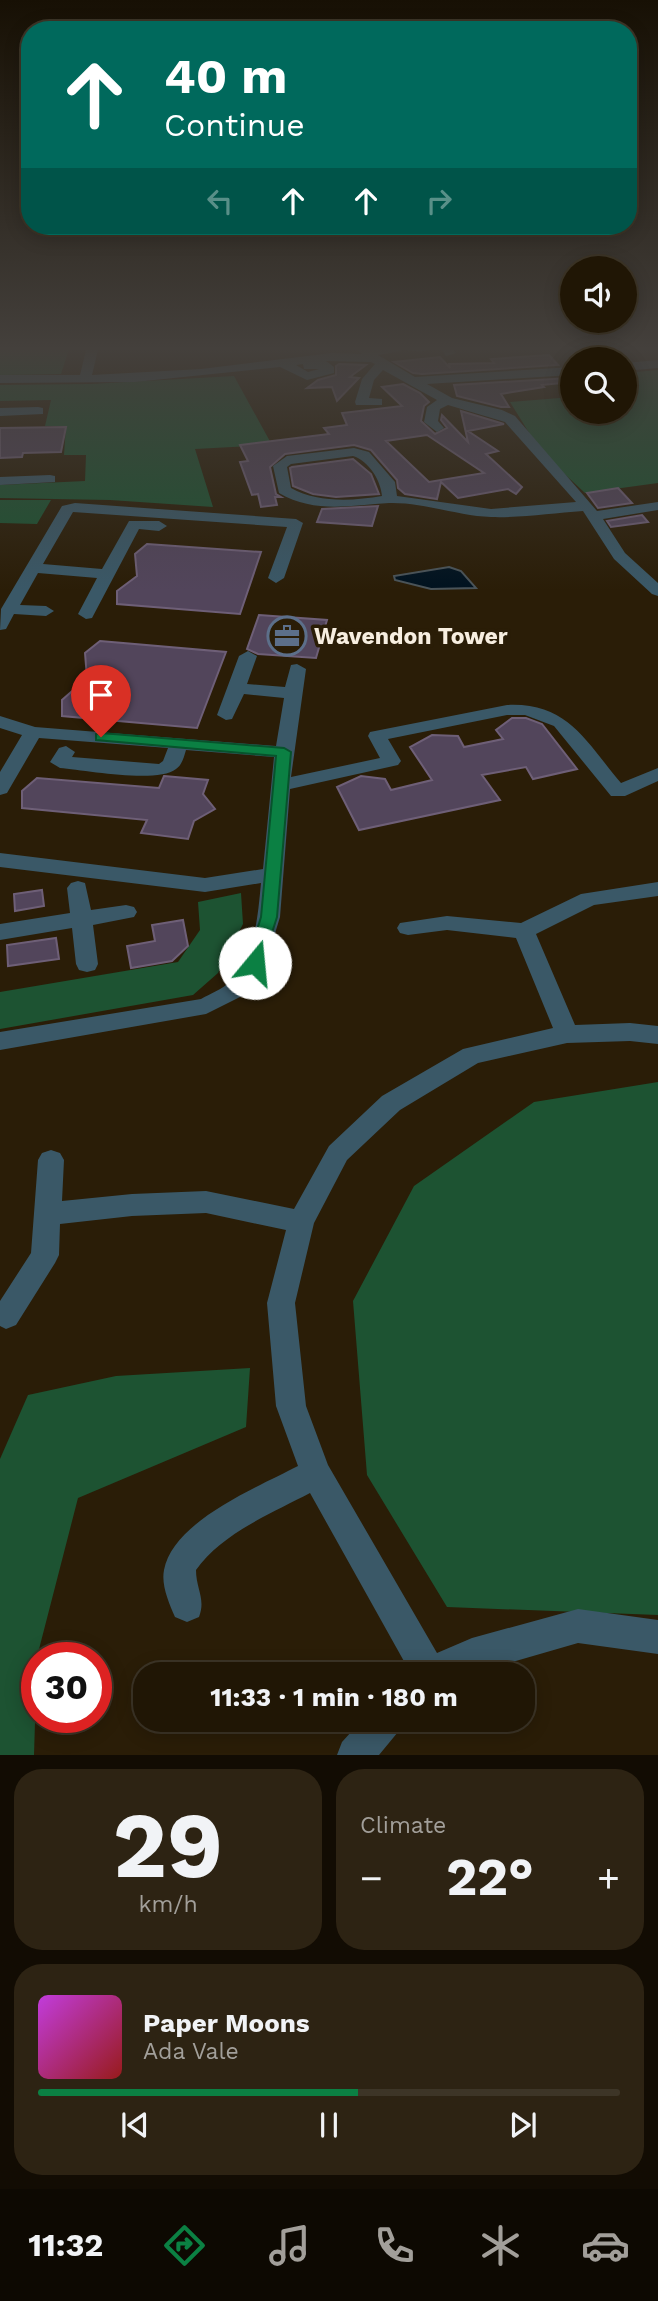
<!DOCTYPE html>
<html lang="en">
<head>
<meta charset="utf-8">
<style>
  :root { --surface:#201605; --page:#2d2313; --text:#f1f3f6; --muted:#a29f9a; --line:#3d3527; --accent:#0b8043 }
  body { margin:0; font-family:"Work Sans",sans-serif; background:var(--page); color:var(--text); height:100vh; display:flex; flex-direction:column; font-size:26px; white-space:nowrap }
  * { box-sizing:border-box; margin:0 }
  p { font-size:23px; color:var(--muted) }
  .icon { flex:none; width:38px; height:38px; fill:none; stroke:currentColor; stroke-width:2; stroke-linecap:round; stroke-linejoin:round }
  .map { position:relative; height:1755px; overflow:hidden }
  .side { display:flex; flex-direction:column; gap:14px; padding:14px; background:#120c03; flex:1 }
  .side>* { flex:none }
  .banner { position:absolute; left:21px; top:21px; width:616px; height:214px; border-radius:28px; box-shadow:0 4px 18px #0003,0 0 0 2px var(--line); background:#00695c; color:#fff; overflow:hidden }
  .controls { position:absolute; left:560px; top:256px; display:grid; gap:14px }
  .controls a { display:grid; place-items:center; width:77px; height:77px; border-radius:50%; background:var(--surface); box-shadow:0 4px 18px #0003,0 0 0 2px var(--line); font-size:35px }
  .speed { position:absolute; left:21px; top:1642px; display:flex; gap:14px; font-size:35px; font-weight:700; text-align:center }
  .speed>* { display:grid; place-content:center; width:91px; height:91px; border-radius:50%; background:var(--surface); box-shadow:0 4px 18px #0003,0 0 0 2px var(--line); line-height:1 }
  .speed .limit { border:10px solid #d22; background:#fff; color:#111 }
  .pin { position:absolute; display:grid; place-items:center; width:60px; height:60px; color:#fff; margin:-72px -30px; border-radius:50% 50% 50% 0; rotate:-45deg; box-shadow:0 0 7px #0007 }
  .pin .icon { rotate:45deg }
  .me { position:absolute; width:77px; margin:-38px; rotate:17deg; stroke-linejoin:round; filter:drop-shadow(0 0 5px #0008) }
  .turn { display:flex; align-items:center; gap:24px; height:147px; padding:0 28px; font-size:32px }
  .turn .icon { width:91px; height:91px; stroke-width:2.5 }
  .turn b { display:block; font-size:49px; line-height:60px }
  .lanes { display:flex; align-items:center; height:66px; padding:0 28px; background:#0003; justify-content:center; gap:35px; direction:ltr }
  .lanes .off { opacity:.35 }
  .big { font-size:52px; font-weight:700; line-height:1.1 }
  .side .widget { flex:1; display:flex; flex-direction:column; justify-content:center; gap:10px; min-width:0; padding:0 24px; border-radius:28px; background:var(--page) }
  .side .dial { align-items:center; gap:0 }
  .dial b { font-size:91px; line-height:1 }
  .song { display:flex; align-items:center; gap:21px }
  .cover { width:84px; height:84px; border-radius:10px; background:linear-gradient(135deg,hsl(290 70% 55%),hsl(0 70% 35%)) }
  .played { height:7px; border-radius:4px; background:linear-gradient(90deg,var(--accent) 55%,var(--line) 55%) }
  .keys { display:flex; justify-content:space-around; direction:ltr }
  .heat { display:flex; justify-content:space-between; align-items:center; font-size:38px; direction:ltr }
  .side .tiles { flex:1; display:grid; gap:14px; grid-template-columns:1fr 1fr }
  .widget:last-child { grid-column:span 2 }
  .trip { position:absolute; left:133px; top:1662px; width:402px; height:70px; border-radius:28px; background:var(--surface); box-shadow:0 4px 18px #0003,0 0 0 2px var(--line); font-weight:700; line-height:70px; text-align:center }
  .tabs { display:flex; height:112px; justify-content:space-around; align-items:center; background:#0d0902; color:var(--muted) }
  .tabs .icon { width:49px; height:49px }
  .tabs .active { color:var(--accent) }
  .tabs b { font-size:32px; color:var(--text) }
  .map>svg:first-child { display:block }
  .green { fill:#1d5332 }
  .water { fill:#00121f; stroke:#4a5459; stroke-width:2 }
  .building { fill:#52455b; stroke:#6e5f77; stroke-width:2; fill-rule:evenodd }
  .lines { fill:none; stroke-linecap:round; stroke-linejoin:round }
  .minor { fill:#3a5867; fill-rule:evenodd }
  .route { fill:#0b8043; stroke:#07532c; stroke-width:2 }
  .labels { text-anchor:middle; stroke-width:7; stroke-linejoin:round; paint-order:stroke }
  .poi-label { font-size:23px; font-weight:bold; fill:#f7eee0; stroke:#2a1d07; text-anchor:start }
</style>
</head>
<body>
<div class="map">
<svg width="658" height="1755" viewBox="0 0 658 1755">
  <rect width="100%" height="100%" fill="#2a1d07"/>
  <path class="green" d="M0 346H70L61 374 0 375Z
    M658 370V483L585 493 541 452 510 402 572 397V411H625V387L631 386 625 373Z
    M234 376 272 445 195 449 213 507 110 500 0 498V485L85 481 86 455H64L66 426H45L51 400 0 401V385L91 384Z
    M0 500H51L37 524 0 523Z
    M241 893 243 924 218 973 193 995 0 1029V992L178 962 200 930 198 902Z
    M658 1082V1615L447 1607 367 1475 353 1301 414 1186 534 1102Z
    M250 1368 246 1427 78 1498 37 1657 34 1755H0V1459L28 1395 116 1376Z"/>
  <path class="water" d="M449 567 461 571 476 588 431 589 395 580 394 576Z"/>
  <path class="building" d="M549 355 558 365 422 374 413 373 394 362 440 357 450 368 449 364 494 363 491 359Z
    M339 364 366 365 350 377 359 378 337 401 332 387 307 388 318 380 336 375V366Z
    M569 378 572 382 542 385 544 387 501 394 509 407H501L457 396 454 385Z
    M403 384 420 393 429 402 424 406 421 421 435 434 447 428 441 420 442 415 468 442 461 411 504 424 468 431 498 451 486 454 522 487 516 494 508 489 458 498 441 482 437 499 405 494 398 488 397 480 371 450 354 445 285 454 270 467 276 494 281 497H275L277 505 261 507 258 494 252 495 240 462 248 461 240 445 329 434 324 428 347 425 342 413 402 406 382 387ZM427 435 484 473 429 482 386 441Z
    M66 427 61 452 23 453 22 457 0 458V428Z
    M353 459 371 474 379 494 336 497 313 494 293 486 290 468 292 467Z
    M618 488 632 503 598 508 587 493Z
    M378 506 372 526 317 522 322 509Z
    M642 515 648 522 611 527 607 521Z
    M147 544 261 552 240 614 117 604V591L137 576 135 554Z
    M259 615 327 620 316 658 258 654 247 649Z
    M100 641 226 652 197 728 62 716V700L87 678 85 653Z
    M512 718H526L542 724 577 769 533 779 526 767 482 775 500 800 359 830 337 787 361 776 385 779 391 790 432 780 410 747 432 735 458 736 464 747 503 739 496 730Z
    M164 776 208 780 203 794 215 809 194 821 188 839 141 833 147 820 22 808V791L37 778 159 788Z
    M42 890 44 906 15 911 14 894Z
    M183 920 188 946 172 961 131 968 127 946 155 941 152 925Z
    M56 938 59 959 8 966 7 945Z"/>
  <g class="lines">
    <path class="minor" d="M87 346H99L92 375 201 369 332 353 362 354 353 346H366L371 349 401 346V351L378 355 415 377 572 367V375L427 384 452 398 502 410 515 416 597 511 658 502V510L603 519 625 553 658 583V596L652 594 614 559 583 511C553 513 521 518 491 517 458 516 423 502 389 503 351 505 315 514 279 493L273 466 287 456 354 448 369 452 395 482 397 496 491 509 576 502 505 422 448 405 440 409 438 421 444 428 437 432 424 422 427 407 437 400 383 370 374 380 369 398 382 399V405H356L355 402 362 379 375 364 371 362 326 361 334 367V373L307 380 280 367 135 382 0 383V375H80ZM303 364 304 369H319L308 372 296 365ZM353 456C369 461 381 481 382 496 353 501 317 503 291 488L287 467 291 464Z
      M405 346H438C431 352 415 352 406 350Z
      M439 346H451L456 353 446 356Z
      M658 360V368L625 371V363Z
      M38 407 43 408V414L0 416V408Z
      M50 475 55 476V482L0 485V477Z
      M75 503 296 519 303 523 284 578 276 583 268 578 287 527 73 512 43 564 102 569 129 521H159L167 526 159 531 139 529 92 618 86 619 78 614 97 578 38 573 20 605 46 606 54 611 46 616 14 614 6 629 0 630 1 609 62 506Z
      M248 651 257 656 247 684 285 687 291 665 297 664 306 669 291 777 380 758 368 736 370 732 507 705C568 702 586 742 621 783L658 768V781L625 796H611L554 726 525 715H507L388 739 401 761 398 765 290 789 280 917 266 963 246 994 206 1014 0 1050V1032L201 999C210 994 222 989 230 982 255 960 258 914 261 883L205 892 0 867V853L205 878 263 869 274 757 186 750C184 757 182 765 176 769 157 784 85 770 60 768L50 762 59 748 66 746 75 752 72 757 159 764 163 761 168 748 39 738 7 793 0 795V772L22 735 0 728V716L35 727 276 746 284 698 244 694 232 719 226 720 217 715 239 656Z
      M78 881 85 883 91 910 126 905 134 907 137 912 134 917 93 925 98 964 95 970 87 972 79 970 76 964 72 928 0 940V924L70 913 67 888 71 883Z
      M658 882V896L594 905 536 934 575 1025 630 1023 658 1026V1044L630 1041 567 1043 478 1063 400 1110 347 1160 314 1223 295 1303 306 1406 328 1465 437 1653 472 1638 578 1609 658 1620V1654L578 1643 467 1675H409L410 1672 310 1493C272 1513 221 1534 196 1570 196 1589 206 1599 199 1617L187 1622 175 1617C169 1603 161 1585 164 1570 173 1521 258 1487 298 1466L276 1406 267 1303 286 1230 206 1213 132 1216 60 1224 59 1255 55 1263 16 1325 6 1329 0 1326V1301L31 1253 38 1160 42 1153 51 1150 60 1153 64 1160 62 1201 132 1194 206 1191 294 1209 329 1146 382 1096 463 1049 553 1028 516 938 447 930 408 935 400 933 397 928 400 923 447 916 521 923 581 894Z
      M362 1720H404L398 1732 379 1755H337L342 1742Z"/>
  </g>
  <linearGradient id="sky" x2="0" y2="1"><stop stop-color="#171004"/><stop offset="0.59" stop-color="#44403c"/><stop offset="1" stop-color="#44403c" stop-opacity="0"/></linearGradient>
  <rect width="658" height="591" fill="url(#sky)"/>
  <path class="route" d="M101 733 284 748 291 752 277 917 261 967H249L247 963 261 917 276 756 96 740V734Z"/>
  <defs>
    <g id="office-ring" transform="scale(2.0125)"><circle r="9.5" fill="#2a1d07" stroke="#5c6f8a" stroke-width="1.5"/><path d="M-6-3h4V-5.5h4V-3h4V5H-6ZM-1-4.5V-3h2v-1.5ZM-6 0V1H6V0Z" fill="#5c6f8a"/></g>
  </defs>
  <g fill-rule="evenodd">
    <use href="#office-ring" x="287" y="636"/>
  </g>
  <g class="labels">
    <g class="poi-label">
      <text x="314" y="644">Wavendon Tower</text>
    </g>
  </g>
</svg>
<div class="controls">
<a><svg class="icon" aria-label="sound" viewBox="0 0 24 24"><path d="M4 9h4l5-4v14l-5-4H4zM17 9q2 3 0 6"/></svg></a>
<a><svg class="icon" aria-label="search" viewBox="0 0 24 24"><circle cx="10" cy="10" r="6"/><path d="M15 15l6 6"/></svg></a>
</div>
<div class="speed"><div class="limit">30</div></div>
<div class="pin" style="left:101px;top:737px;background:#d93025"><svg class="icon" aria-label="arrive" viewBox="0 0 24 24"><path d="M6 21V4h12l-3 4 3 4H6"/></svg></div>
<svg class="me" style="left:255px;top:963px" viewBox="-20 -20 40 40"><circle r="19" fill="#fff"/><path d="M0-13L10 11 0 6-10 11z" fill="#0b8043"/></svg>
<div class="trip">11:33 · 1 min · 180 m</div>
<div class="banner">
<div class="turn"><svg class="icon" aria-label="ahead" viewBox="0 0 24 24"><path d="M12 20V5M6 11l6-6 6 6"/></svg><div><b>40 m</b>Continue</div></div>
<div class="lanes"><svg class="icon off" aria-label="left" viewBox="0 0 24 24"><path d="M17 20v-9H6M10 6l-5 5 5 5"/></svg><svg class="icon" aria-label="ahead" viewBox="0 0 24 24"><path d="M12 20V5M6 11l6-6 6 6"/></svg><svg class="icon" aria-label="ahead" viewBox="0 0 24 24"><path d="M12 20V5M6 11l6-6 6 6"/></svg><svg class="icon off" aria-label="right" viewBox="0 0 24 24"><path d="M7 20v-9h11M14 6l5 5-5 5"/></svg></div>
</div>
</div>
<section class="side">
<div class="tiles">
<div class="widget dial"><b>29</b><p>km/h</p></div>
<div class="widget"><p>Climate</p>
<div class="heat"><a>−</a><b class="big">22°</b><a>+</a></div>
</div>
<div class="widget">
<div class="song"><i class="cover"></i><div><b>Paper Moons</b><p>Ada Vale</p></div></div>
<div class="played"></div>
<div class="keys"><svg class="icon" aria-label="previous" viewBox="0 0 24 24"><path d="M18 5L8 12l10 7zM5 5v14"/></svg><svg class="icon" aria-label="pause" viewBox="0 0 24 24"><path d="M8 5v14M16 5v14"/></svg><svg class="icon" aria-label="next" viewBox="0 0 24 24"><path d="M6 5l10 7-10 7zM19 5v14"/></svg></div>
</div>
</div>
</section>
<nav class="tabs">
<b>11:32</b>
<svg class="icon active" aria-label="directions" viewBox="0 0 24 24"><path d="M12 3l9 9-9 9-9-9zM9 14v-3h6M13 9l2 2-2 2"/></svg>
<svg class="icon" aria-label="music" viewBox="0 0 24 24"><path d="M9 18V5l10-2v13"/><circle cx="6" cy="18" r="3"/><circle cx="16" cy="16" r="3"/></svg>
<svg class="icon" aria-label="phone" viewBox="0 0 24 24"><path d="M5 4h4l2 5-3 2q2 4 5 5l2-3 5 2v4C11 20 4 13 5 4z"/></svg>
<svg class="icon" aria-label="climate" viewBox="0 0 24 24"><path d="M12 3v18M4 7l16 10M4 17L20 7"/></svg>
<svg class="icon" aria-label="car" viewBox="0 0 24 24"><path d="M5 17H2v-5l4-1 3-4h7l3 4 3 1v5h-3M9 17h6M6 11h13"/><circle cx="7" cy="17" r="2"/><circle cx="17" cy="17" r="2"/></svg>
</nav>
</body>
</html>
